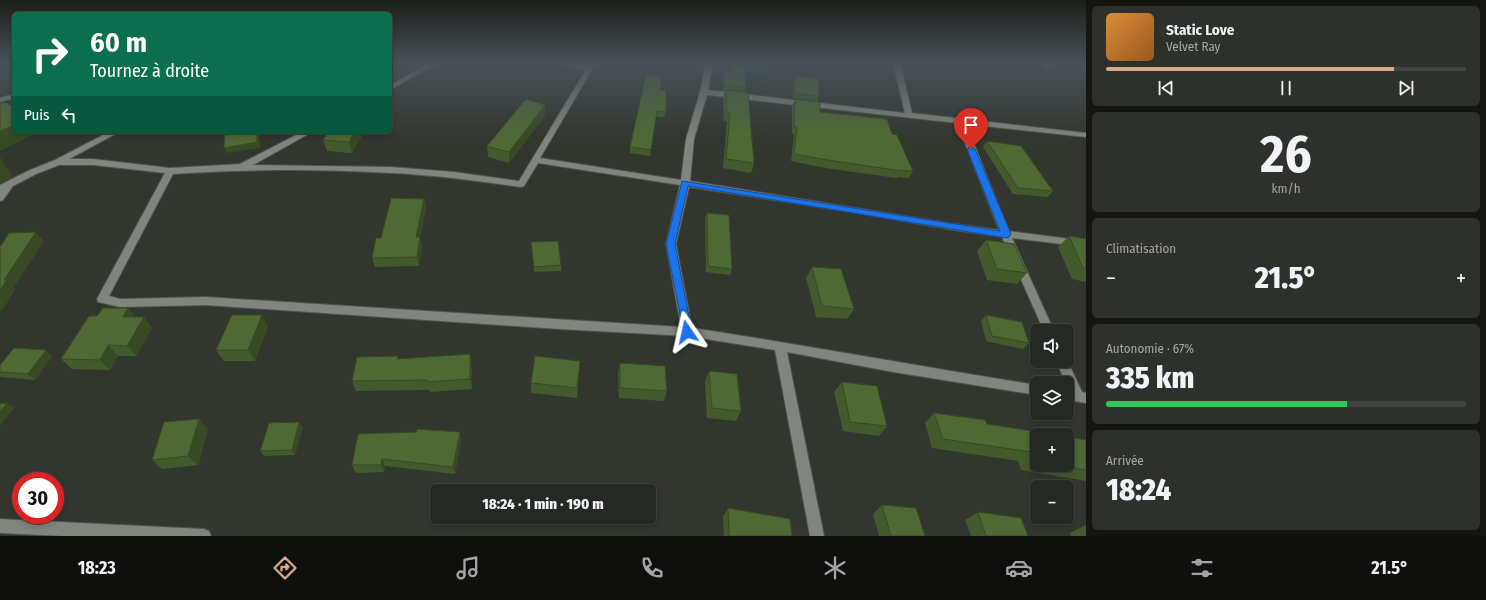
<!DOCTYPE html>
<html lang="fr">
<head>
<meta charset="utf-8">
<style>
  :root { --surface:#262823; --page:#2e302b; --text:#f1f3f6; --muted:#a4a6a6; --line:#424441; --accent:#d6ab8b }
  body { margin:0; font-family:"Fira Sans Condensed",sans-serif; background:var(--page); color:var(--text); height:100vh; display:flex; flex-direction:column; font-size:15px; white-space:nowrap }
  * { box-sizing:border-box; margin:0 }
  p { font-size:13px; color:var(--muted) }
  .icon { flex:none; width:22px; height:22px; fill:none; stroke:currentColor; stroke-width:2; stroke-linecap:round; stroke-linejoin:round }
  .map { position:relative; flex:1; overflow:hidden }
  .details { display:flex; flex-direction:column; gap:6px; padding:6px; background:#151613; width:400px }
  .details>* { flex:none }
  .banner { position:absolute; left:12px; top:12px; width:380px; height:122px; border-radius:6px; box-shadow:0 2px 6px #0003,0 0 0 1px var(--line); background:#0b6e4f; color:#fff; overflow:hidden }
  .fabs { position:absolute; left:1030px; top:324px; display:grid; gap:8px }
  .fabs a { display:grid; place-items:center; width:44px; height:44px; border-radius:6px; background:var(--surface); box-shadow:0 2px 6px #0003,0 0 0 1px var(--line); font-size:20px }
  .speed { position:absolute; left:12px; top:472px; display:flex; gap:8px; font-size:20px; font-weight:700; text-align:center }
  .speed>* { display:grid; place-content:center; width:52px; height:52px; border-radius:50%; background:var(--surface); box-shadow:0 2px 6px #0003,0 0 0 1px var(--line); line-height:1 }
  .speed .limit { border:6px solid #d22; background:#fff; color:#111 }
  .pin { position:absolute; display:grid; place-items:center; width:34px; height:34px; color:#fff; margin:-41px -17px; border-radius:50% 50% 50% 0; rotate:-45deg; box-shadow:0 0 4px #0007 }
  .pin .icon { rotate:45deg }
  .me { position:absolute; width:44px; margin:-22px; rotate:349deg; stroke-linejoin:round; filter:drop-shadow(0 0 3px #0008) }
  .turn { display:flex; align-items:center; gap:14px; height:84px; padding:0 12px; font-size:18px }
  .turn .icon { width:52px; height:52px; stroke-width:2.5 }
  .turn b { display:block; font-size:28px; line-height:34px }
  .then { display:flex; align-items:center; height:38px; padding:0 12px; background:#0003; gap:8px; font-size:15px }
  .big { font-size:30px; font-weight:800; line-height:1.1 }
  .details .tile { flex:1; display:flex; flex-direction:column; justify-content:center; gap:6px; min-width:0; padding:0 14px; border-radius:6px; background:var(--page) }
  .details .dial { align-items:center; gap:0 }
  .dial b { font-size:52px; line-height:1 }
  .song { display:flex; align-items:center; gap:12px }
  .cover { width:48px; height:48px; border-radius:6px; background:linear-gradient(135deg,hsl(30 70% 55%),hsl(30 70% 35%)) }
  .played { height:4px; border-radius:2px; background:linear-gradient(90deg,var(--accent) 80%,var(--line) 80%) }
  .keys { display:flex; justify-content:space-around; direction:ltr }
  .heat { display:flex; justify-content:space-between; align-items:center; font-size:22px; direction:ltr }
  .charge { height:6px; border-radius:3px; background:linear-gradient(90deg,#34c759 67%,var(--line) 0) }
  .trip { position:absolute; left:430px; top:484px; width:226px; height:40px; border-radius:6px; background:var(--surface); box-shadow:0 2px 6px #0003,0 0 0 1px var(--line); font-weight:800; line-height:40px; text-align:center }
  .dock { display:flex; height:64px; justify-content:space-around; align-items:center; background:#0f100e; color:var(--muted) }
  .dock .icon { width:28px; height:28px }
  .dock .current { color:var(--accent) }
  .dock b { font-size:18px; color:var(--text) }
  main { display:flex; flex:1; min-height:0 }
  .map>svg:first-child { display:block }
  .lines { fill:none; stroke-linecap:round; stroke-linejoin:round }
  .minor-casing { stroke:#50534d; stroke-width:2 }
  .minor { fill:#80857d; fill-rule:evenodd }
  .wall { fill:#435a2d }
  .shaded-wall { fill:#374a24 }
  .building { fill:#4e6934; stroke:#374a24 }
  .route { fill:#1a73e8; stroke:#114b97 }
</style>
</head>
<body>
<main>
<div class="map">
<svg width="1086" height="536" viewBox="0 0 1086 536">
  <rect width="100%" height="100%" fill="#32362f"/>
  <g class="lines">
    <g class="minor-casing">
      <path id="minor" d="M429 63H438L390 90V85Z
        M565 63H576L587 67 589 63H596L540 158 681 180 686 139 700 92 706 63H713L708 90 905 113 893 63H900L912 113 1086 133V137L966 124 1009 231 1086 241V247L1012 238 1054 331H1044L1002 237 954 230 857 213 689 187 676 244 692 328C807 345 922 367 1037 385V395L893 372 787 352 824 536H810L775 350 687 336 559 329 206 305 120 307 98 302 97 299 165 173 93 165H59L36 174 13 186 3 200 0 201V185L30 170 55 160 109 132H119L69 159H93L170 168 240 164 302 132H312L253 165 391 167 454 172 519 181 585 71ZM707 95 957 123 999 230 954 224 690 181 694 139ZM538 163 680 185 666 244 681 327 206 297 120 299 109 296 173 174C246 169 319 169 391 173 435 175 478 181 521 187L524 186Z
        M1041 63H1048L1050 68 1045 69Z
        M14 94V98L0 102V98Z
        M1067 360 1082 392 1086 393V403L1067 400V390H1069L1056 361H1067Z
        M0 519 204 529 209 531 211 536H62L0 533Z"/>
    </g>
    <use href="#minor" class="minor"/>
  </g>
  <path class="wall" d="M745 63H766V68L764 74 745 72Z
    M733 66 746 87 745 92 754 163 751 173 723 168 727 121H724L723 98 725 91 723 90V77L724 72 732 73Z
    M795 75 819 96 817 101 793 98V81Z
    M660 90 666 112 664 117H656L650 156 630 153V147Z
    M795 99 820 112 892 134 913 171 909 178 898 177 897 178 825 168 791 161 794 135 792 134V106Z
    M545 105V116L509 163 488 157 487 146Z
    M328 132H362L363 134 352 153 327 151 323 140Z
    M987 141 1053 191 1048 197 1013 194 983 147Z
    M424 199 426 208 420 237 422 246 419 266 375 267 372 258 381 238Z
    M707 213 732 269 730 275 706 272 705 218Z
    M1069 236 1086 239V282L1072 279 1058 247Z
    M986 240 1027 273 1017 284 987 280 977 251Z
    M531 242 561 265V271L534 272Z
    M812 267 854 309 847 319 816 317 806 278Z
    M986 315 1029 343 1023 349 986 341 981 321Z
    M136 317H144L152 328 136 356H118L110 370 72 369 61 359Z
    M268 326 255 361H224L216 350Z
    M52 356 35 380 1 377 0 376V365Z
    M399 359 472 365V389L430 392 429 390 356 391 352 381Z
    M580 361 577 398 531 393V383Z
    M620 363 667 391 664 401 619 398 618 373Z
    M709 371 741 411 736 421 707 418 705 381Z
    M842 382 887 426 879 436 843 431 834 392Z
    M934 413 1037 435V465H1067L1086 440V481L1021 470 1018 461 932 448 925 423Z
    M199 419 208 429 198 465 162 469 152 460Z
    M303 427 295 455 264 456 260 451Z
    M461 440 455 474 385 466 384 472 356 473 352 465Z
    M882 505 925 536H879L873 514Z
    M728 508 792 536H724L723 517Z
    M978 512 1028 536H971L965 520Z
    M1086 525V536H1071L1070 533Z"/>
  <path class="shaded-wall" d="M545 105V116L509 163V152Z
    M14 125V132H39L0 151V131Z
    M257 132H262L259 133 260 148 227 153 224 148Z
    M355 132H362L363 134 352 153 349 142Z
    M0 157 13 177 0 184Z
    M424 199 426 208 418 246 416 237Z
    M36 232 44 241 14 287 16 288 2 311 0 309V291L4 280Z
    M420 237 422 246 419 266 417 257Z
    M128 308 137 319 123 317Z
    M262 315 268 326 255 361 248 350Z
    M144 317 152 328 136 356 127 346Z
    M108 345 118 356 110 370 100 360Z
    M46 350 52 356 35 380 28 374Z
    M470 354 472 365V389L470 379Z
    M7 403 14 408 0 426V412Z
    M199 419 208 429 198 465 188 456Z
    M299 422 303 427 295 455 292 450Z
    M460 432 461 440 455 474 453 467Z
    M382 459 385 466 384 472 381 465Z"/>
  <path class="building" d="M746 63H766V68L746 66Z
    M733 66H744L746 87 724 85V72L733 73Z
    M646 74 662 76 660 90 666 91V112L657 111 651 150 630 147Z
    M795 75 818 79 819 96 795 93Z
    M726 90 748 92 754 163 726 159 730 112H727Z
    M526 99 545 105 509 152 487 146Z
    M795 99 820 102V112L887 119 892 134 897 135 913 171 901 170V171L828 160 794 154 797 127H794Z
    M5 102 14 108V125L0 131V104Z
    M225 132H257V142L224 148Z
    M328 132H355L349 142 323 140Z
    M987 141 1021 146 1053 191 1018 188Z
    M391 198 424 199 416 237H420L417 257 372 258 376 238H381Z
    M707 213 729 215 732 269 708 266Z
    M36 232 4 280 7 279 0 291V247L9 233Z
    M1069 236 1086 239V269L1083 268Z
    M986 240 1014 244 1027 273 997 269Z
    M558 241 561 265 534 267 531 242Z
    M812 267 841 269 854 309 822 306Z
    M103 308H128L123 317H144L127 346 108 345 100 360 61 359 89 316H97Z
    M232 315H262L248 350H216Z
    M986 315 1022 322 1029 343 992 336Z
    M14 348 46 350 28 374 0 372V365Z
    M470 354V379L427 382V380L352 381 357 357 398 356 397 359Z
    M535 356 580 361 577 388 531 383Z
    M620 363 665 366 667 391 620 388Z
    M709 371 737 374 741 411 712 408Z
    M842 382 877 386 887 426 850 422Z
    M7 403 0 412V404Z
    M934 413 985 420 987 424 1057 435H1037V461H1034L1031 452 943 439Z
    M199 419 188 456 152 460 164 422Z
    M299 422 292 450 260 451 269 423Z
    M417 429 460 432 453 467 382 459 381 465H352L358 434 416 432Z
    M1067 437 1086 440V470L1059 465H1067Z
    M882 505 916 508 925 536H891Z
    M728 508 790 519 792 536H729Z
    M978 512 1021 518 1028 536H986Z"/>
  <linearGradient id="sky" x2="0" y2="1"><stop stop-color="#1c1e1a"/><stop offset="0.46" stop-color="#495258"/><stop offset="1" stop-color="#495258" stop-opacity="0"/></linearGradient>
  <rect width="1086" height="138" fill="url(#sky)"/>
  <path class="route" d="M971 146 975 149 1011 234 1009 237 1006 238 688 186 675 244 692 332 691 334H684L666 244 682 181 1000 231 967 149Z"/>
</svg>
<div class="fabs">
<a><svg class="icon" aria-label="sound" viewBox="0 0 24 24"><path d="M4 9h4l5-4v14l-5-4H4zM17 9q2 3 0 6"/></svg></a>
<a><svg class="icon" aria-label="layers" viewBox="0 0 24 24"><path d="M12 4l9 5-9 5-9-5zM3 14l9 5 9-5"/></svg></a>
<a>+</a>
<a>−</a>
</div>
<div class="speed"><div class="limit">30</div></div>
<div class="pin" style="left:971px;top:149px;background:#d93025"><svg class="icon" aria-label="arrive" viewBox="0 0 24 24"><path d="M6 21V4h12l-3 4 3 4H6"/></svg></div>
<svg class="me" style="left:687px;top:332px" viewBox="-20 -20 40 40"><path d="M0-17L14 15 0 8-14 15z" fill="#1a73e8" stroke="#fff" stroke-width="4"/></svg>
<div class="trip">18:24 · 1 min · 190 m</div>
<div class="banner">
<div class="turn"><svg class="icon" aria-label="right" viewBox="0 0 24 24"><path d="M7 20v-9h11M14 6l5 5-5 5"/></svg><div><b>60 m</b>Tournez à droite</div></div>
<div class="then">Puis<svg class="icon" aria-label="left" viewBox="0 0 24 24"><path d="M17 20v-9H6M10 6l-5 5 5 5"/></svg></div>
</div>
</div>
<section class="details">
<div class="tile">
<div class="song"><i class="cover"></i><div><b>Static Love</b><p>Velvet Ray</p></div></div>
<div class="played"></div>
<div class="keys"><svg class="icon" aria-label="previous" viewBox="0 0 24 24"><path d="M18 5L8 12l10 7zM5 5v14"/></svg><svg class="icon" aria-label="pause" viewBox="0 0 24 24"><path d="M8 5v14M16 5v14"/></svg><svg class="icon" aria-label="next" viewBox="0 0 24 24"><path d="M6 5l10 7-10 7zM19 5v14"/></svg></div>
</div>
<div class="tile dial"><b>26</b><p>km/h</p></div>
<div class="tile"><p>Climatisation</p>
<div class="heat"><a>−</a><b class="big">21.5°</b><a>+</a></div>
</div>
<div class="tile"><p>Autonomie · 67%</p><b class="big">335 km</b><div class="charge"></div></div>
<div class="tile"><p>Arrivée</p><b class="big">18:24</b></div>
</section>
</main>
<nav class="dock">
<b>18:23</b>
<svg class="icon current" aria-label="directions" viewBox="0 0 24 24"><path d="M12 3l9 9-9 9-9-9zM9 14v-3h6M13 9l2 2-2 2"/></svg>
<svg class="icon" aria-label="music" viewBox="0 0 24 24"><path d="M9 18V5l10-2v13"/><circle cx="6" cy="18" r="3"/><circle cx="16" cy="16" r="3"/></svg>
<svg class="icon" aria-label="phone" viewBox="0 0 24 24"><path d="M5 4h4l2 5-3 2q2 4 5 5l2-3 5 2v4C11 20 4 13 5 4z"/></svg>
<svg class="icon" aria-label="climate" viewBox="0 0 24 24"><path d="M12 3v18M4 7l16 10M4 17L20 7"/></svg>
<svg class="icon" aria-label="car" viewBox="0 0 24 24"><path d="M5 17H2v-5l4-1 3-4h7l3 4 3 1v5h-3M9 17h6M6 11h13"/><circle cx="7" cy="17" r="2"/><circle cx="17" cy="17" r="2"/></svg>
<svg class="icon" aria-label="filters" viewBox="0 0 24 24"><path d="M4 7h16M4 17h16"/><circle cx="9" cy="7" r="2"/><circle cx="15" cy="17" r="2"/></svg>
<b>21.5°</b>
</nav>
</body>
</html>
